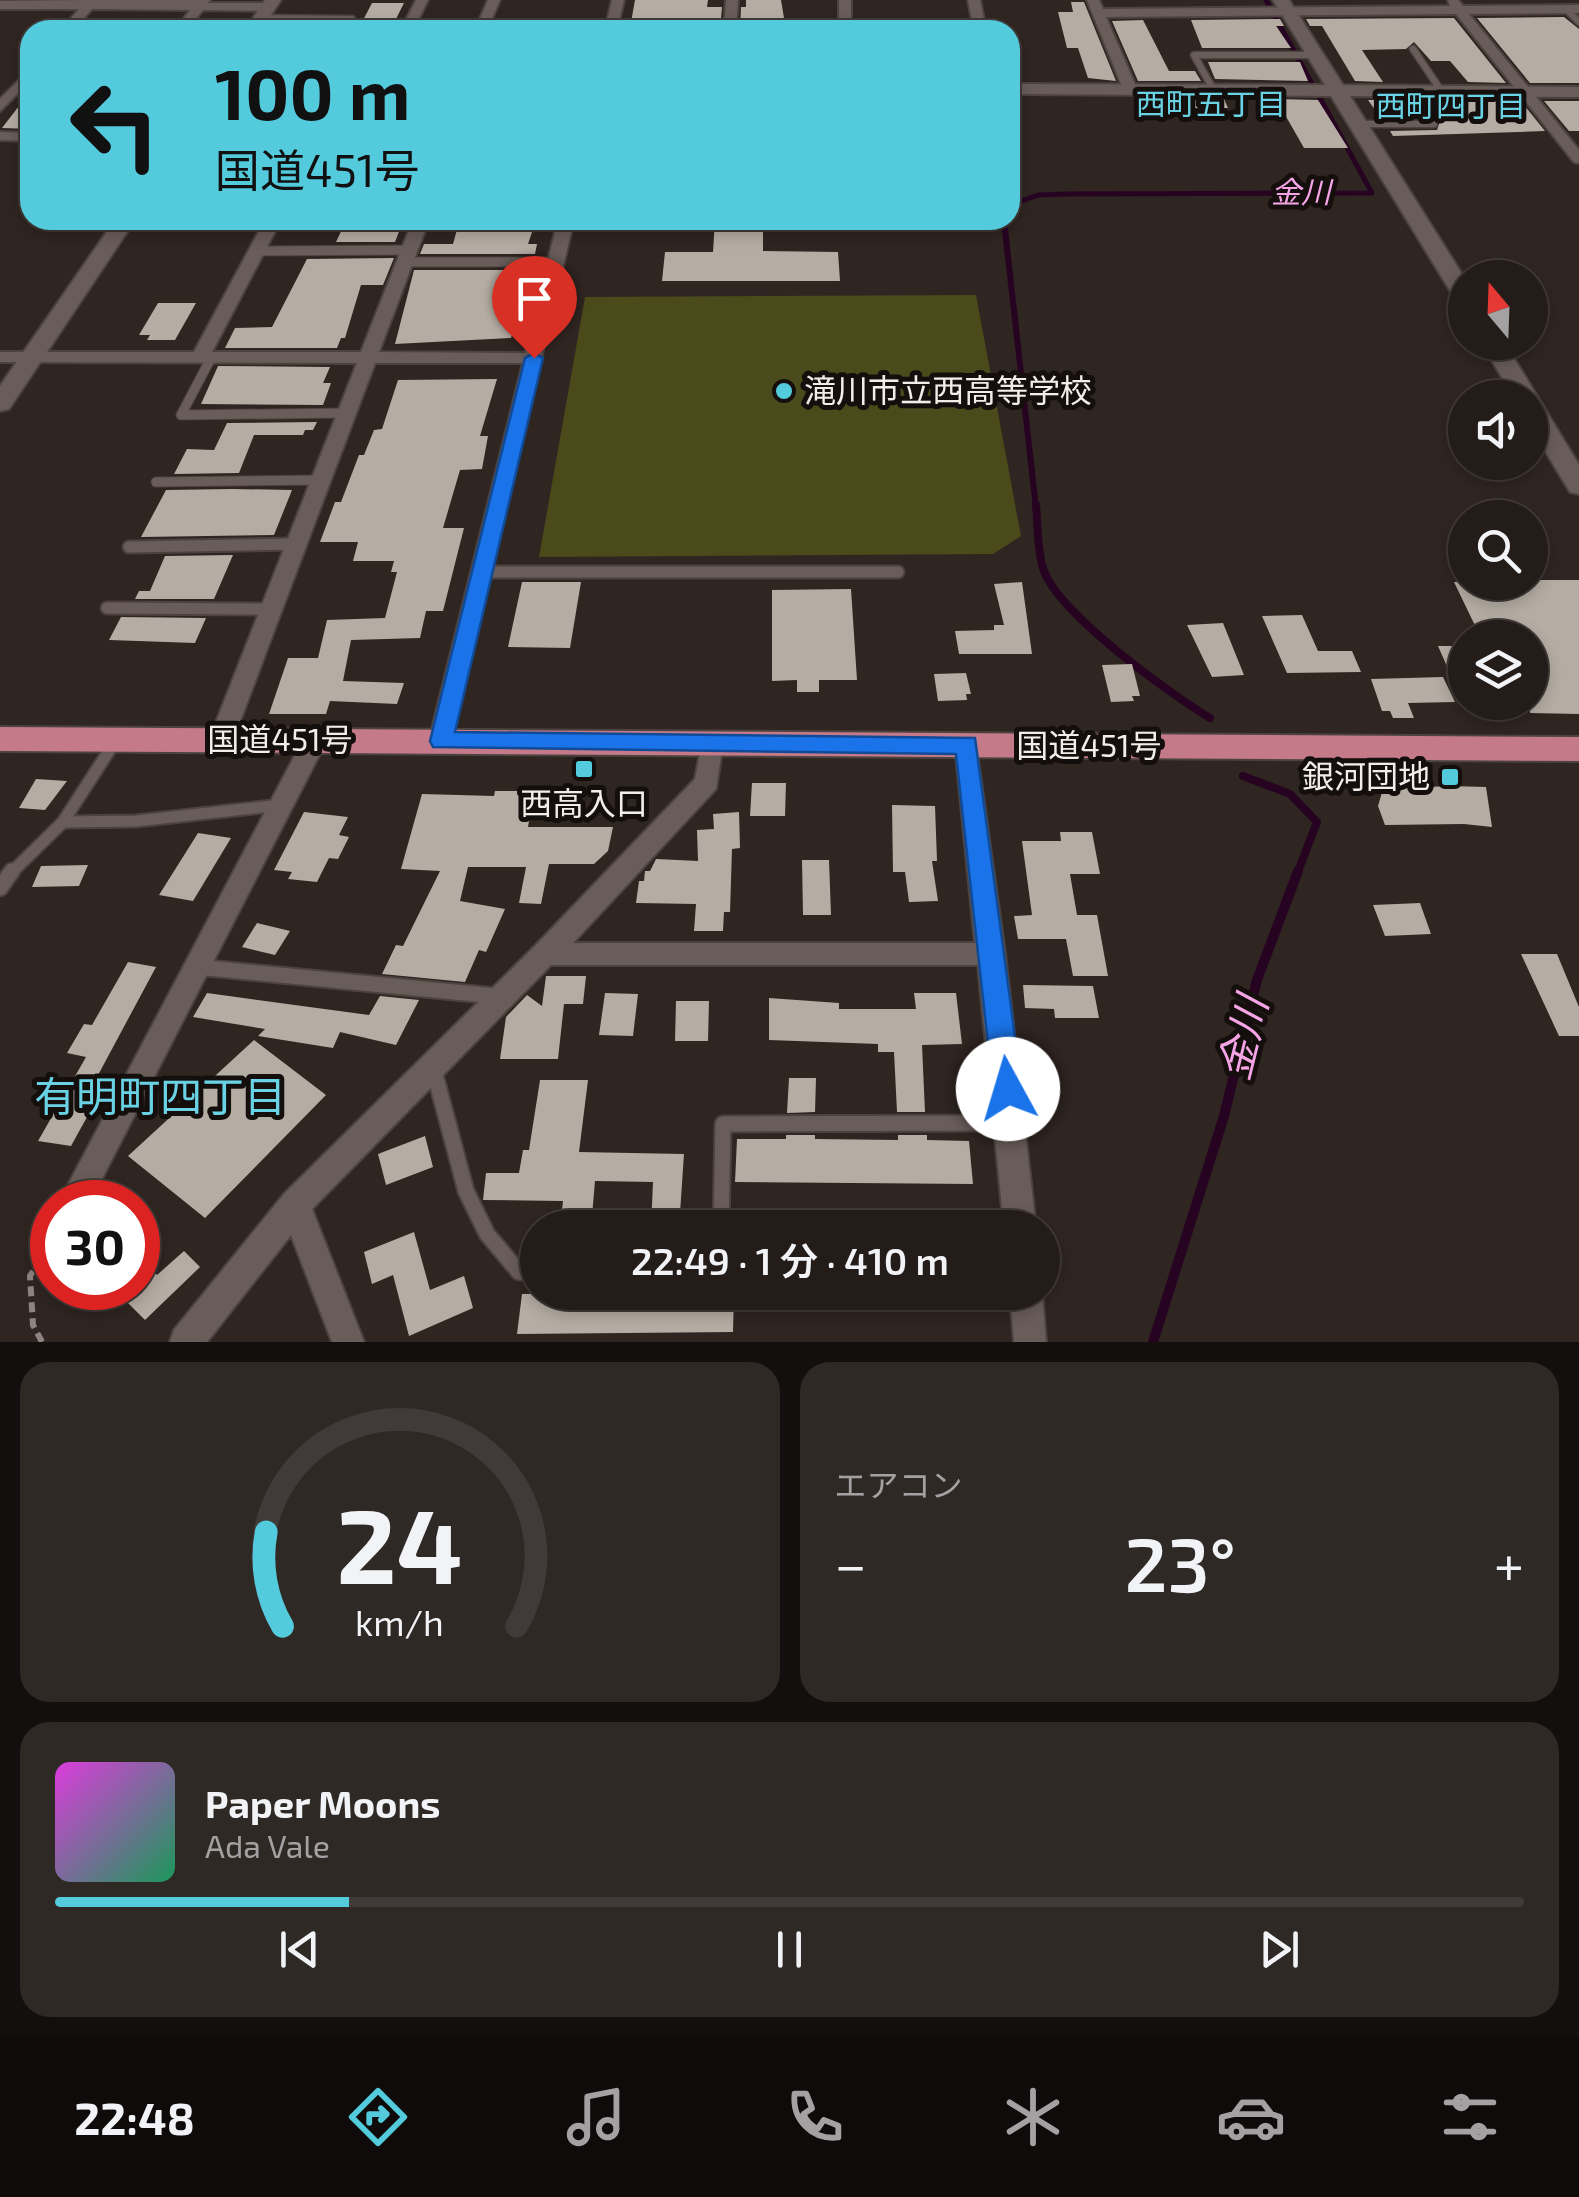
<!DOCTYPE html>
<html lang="ja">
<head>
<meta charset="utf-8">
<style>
  :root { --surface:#231c19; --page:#2f2926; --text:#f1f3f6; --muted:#a3a1a2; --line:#403a38; --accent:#54cadd }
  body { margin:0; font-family:"Exo 2","Noto Sans JP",sans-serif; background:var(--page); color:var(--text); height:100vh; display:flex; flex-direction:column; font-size:38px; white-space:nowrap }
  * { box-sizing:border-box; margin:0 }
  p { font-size:32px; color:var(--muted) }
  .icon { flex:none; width:55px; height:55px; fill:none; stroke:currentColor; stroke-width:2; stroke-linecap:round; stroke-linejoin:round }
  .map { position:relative; height:1342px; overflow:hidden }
  .panel { display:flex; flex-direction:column; gap:20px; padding:20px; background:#130f0e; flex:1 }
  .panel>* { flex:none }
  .banner { position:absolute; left:20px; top:20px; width:1000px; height:210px; border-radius:30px; box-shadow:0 5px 15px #0003,0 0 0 2px var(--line); background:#54cadd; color:#111; overflow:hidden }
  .needle { width:65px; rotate:341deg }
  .buttons { position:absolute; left:1448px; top:260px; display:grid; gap:20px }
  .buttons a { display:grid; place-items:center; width:100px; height:100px; border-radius:50%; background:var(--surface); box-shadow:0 5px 15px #0003,0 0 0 2px var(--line); font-size:50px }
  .speed { position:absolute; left:30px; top:1180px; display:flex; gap:20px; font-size:50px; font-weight:700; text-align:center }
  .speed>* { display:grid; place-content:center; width:130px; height:130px; border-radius:50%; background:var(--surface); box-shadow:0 5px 15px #0003,0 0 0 2px var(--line); line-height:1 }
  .speed .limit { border:15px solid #d22; background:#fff; color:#111 }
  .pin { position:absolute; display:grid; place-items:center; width:85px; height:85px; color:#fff; margin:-102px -42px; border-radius:50% 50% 50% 0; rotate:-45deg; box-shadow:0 0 10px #0007 }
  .pin .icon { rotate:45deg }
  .me { position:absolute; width:110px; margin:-55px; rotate:354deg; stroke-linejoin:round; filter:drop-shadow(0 0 8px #0008) }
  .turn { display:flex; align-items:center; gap:35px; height:210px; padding:0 30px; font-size:45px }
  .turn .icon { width:130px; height:130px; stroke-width:2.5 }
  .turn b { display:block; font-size:70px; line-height:85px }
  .big { font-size:75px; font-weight:600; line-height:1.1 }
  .panel .widget { flex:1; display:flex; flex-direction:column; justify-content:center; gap:15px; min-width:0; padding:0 35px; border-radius:30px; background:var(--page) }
  .panel .dial { align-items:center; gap:0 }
  .dial svg { height:260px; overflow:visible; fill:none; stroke:var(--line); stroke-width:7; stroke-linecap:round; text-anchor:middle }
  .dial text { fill:var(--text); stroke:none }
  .song { display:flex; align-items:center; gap:30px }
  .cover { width:120px; height:120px; border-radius:15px; background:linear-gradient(135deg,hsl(300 70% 55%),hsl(150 70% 35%)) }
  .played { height:10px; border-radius:5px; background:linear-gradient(90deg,var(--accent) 20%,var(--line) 20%) }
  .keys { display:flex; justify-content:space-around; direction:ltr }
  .heat { display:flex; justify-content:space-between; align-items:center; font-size:55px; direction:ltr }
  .panel .tiles { flex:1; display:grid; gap:20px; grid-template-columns:1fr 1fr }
  .widget:last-child { grid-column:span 2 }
  .trip { position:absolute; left:520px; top:1210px; width:540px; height:100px; border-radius:50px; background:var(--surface); box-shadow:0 5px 15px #0003,0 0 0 2px var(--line); font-weight:600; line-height:100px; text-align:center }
  .dock { display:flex; height:160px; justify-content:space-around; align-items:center; background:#0e0b0a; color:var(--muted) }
  .dock .icon { width:70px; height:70px }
  .dock .current { color:var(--accent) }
  .dock b { font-size:45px; color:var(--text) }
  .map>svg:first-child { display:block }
  .green { fill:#4a4a1b }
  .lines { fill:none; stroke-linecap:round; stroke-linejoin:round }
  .stream-far3 { stroke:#270322; stroke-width:5 }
  .stream-far2 { stroke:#270322; stroke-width:6 }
  .stream-far1 { stroke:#270322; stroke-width:8 }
  .stream { stroke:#270322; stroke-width:10 }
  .building { fill:#b5ada3 }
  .service-far3-casing { stroke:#4c4340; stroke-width:9 }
  .service-far2-casing { stroke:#4c4340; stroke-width:11 }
  .service-far1-casing { stroke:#4c4340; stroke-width:15 }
  .service-casing { stroke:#4c4340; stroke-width:19 }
  .minor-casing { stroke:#4c4340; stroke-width:4 }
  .tertiary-casing { stroke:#4c4340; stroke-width:4 }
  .trunk-casing { stroke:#4c4340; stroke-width:4 }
  .path { stroke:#8e8582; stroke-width:6; stroke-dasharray:10 6; stroke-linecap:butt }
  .service-far3 { stroke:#695d59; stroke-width:6 }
  .service-far2 { stroke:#695d59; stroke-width:9 }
  .service-far1 { stroke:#695d59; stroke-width:11 }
  .service { stroke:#695d59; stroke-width:15 }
  .minor { fill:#695d59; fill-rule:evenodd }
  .tertiary { fill:#695d59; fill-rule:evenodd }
  .trunk { fill:#c47a88; fill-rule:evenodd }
  .route { fill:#1a73e8; stroke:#114b97; stroke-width:2.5 }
  .poi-dot { fill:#54cadd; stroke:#140f0d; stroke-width:4 }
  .labels { text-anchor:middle; stroke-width:10; stroke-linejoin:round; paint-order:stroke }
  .far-neighbourhood-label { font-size:30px; fill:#69d2e4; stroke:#140f0d }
  .far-water-label { font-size:30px; font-style:italic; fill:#f5a4e5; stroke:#140f0d }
  .poi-label { font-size:32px; fill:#f3ece9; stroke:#140f0d; text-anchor:start }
  .street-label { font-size:32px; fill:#f3ece9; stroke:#140f0d }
  .near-water-label { font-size:42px; font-style:italic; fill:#f5a4e5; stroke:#140f0d }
  .near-neighbourhood-label { font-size:42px; fill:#69d2e4; stroke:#140f0d }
</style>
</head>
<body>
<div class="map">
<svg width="1579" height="1342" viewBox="0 0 1579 1342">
  <rect width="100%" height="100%" fill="#2f2521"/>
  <path class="green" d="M976 295 1021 536 993 554 539 557 585 297Z"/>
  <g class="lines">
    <path class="stream-far3" d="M1010 205 1038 195 1067 194 1372 193 1266 0"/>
    <path class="stream-far2" d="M1004 221 1036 508"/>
    <path class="stream-far1" d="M1036 505C1038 525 1037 549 1043 568 1056 612 1169 693 1210 718
      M1243 776 1290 794 1317 822 1297 874"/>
    <path class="stream" d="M1153 1342 1224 1116 1257 980 1298 871"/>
  </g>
  <path class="building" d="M635 0H708L707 7H722L720 30H696V26L630 28Z
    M746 0H781L786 30H740L741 7H746Z
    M1071 2H1084L1116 81 1088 78 1078 48H1067L1058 12H1073Z
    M372 3H404L394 23 361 24Z
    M1564 17 1579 29V83H1530L1477 18Z
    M1454 18 1506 83 1468 82 1450 61H1431L1414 42 1406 49 1362 50 1383 82 1355 81 1322 26H1310L1306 19Z
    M1280 19 1284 26H1276L1291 48H1202L1191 20Z
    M1143 20 1169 71H1195L1201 81H1138L1112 21Z
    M1208 62H1300L1308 81 1215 79Z
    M30 92V129L2 128 5 124Z
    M1150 99H1224L1228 108H1154Z
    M1276 99 1318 100 1348 148H1304Z
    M1368 100H1520L1545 131 1393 136 1390 131 1437 130 1440 121 1434 117H1380Z
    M1544 101H1579V131H1569Z
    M503 220H526L525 226H534L528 244H537L535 254H420L424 244H453L458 226H502Z
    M715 220H763V251L838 252 840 281H662L665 252H713Z
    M402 224 395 242H336L344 225Z
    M394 258 383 285H361L345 338H341L337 348H225L235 328 272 327 307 259Z
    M414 270H531L511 338 395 344Z
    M158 303H196L175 340H147L150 335H139Z
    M218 366 330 367 323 383H331L323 405 201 404Z
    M497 379 480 436H488L482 469 460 470 443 528H464L443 611H426L420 638 351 640 343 681 404 683 397 704 330 701 326 714H269L288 658H318L327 620 385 618 397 572H391L394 561H353L358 542H320L335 502H341L359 455H364L374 430 382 429 398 380Z
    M317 422 313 430H305L303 435H254L239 473 174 474 187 449 214 450 227 423Z
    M166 490 232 489 292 490 274 535 141 537Z
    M233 555 214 599H135L139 591H150L165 556Z
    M1530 580H1579V714L1530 713V638H1481L1454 582Z
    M522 582H581L570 648 508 647Z
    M1022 582 1032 654H959L955 631 994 630V625H1004L994 584Z
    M851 589 857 680H819V692H797V680L772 681V590Z
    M1302 615 1318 651H1352L1361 672 1287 673 1262 616Z
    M121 617 206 618 195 643 109 640Z
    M1223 623 1244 675 1212 677 1187 625Z
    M1438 646H1465V707Z
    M1132 664 1140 696H1132L1134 701 1111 702 1102 665Z
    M966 673 971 694H966L967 700 938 701 934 674Z
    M1443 677 1455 702 1408 703 1414 718H1393L1390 711H1382L1371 679Z
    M36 779 67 781 45 810 19 808Z
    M752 783H786L785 816H750Z
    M1450 786 1486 787 1492 827 1464 824 1385 825 1378 806 1383 789Z
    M495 791H534L528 827H613L608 851 594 864H549L541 904 519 903 526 867H468L460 901 505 909 486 952 479 950 465 982 382 974 396 945 403 946 440 871 401 869 422 794 494 796Z
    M892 805 935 806 937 861H932L938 901 909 902 905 872H893Z
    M304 812 348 817 339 835 349 837 338 859 329 858 317 882 288 879 292 872 274 870Z
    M739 812 740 848 732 849 730 912H724L723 931H694L696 904 636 903 639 881H644L645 871H650L656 859 698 861 697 830 714 829 713 814Z
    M1060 832H1092L1100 874H1070L1077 915H1097L1108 976H1073L1066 939H1018L1014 916 1032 915 1022 841H1061Z
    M198 833 231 838 193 901 159 895Z
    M802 860H829L831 915H803Z
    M88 865 79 886 32 887 41 866Z
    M1420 903 1431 934 1385 936 1373 905Z
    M257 923 290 931 275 955 242 947Z
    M1521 954H1557L1579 1007V1036H1559Z
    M128 962 156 967 97 1077 108 1079 71 1146 38 1141 86 1057 67 1053 84 1024 92 1025Z
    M546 976H586L583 1004H564L558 1059H500L506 1017 527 995 542 1006Z
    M1023 985 1093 986 1099 1018H1055L1054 1009 1025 1008Z
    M207 993 369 1015 380 996 419 1000 396 1045 340 1032 333 1048 258 1036 265 1029 193 1017Z
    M605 993 638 994 633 1036 599 1035Z
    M914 993H956L962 1044 922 1045 925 1112H897L894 1052H878V1044L769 1040V998L839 1003V1009H916Z
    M676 1001H709L708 1041H675Z
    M254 1040 326 1095 205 1218 128 1156Z
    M789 1078H816L815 1112 787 1113Z
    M540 1080H588L579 1152 684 1154 679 1228H651L653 1182 595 1181 591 1228H560L563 1201 483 1200 486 1173H519L523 1150H529Z
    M786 1135H815V1139L898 1140V1135H927V1140L969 1141 973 1184 735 1182 737 1139H786Z
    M425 1136 433 1167 386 1185 378 1154Z
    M414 1232 430 1290 464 1276 473 1308 409 1336 393 1275 372 1284 364 1252Z
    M184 1251 200 1267 145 1320 122 1297 138 1288V1282L151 1269 157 1275Z
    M656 1292H734L733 1332 517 1334 522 1294Z"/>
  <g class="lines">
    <g class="service-far3-casing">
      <path id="service-far3" d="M1566 9 1579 22
        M261 18 352 19 345 30
        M1413 49 1442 92
        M1213 89 1194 55H1315
        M1358 124H1434"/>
    </g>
    <g class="service-far2-casing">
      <path id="service-far2" d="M257 251 410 250
        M405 262H557
        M211 358 181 415 348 413
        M156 482 321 480"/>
    </g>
    <g class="service-far1-casing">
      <path id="service-far1" d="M129 547 297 544
        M484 572H898
        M107 608 271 609
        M63 822 136 821 281 805
        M10 874 63 822 116 740"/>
    </g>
    <g class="service-casing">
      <path id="service" d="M0 888 12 871
        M197 967 496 996
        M434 1071 466 1191 487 1234 519 1272H538
        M721 1228 723 1124 1005 1123"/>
    </g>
    <g class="minor-casing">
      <path id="minor" d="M87 0H210L208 3H268L274 7 268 11 203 10 187 30H175L190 10 92 9 74 30H61L79 9H0V1Z
        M416 0H428L413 30H401Z
        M488 0H500L487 30H475Z
        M612 0H624L617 30H605Z
        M726 0H738L736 30H724Z
        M839 0H851V30H839Z
        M968 0H980L986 30H974Z
        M1087 0H1099L1103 9 1450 6 1448 0H1458L1463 6 1579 5V13L1469 14 1579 150V163L1574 162 1456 14 1106 17 1137 89 1130 93 1123 89Z
        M30 69V81L0 111V99Z
        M0 132 30 133V141L0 140Z
        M265 220H281L212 352H361L413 220H429L379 352 525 353 558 220H574L449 747H433L429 741 523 363H375L233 740 229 746H213L209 740 357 363 0 362V352H194Z
        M315 731 323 734 327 740 90 1202H59L303 740 307 734Z
        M711 734 719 737 723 743 716 789 573 943H975L955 745 959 739H975L1005 954 1036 1228H1004L978 965H551L312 1209 364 1342H332L291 1235 207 1342H170L174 1330 284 1194 535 946 695 779 703 737Z
        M1010 1292H1042L1046 1342H1014Z"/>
    </g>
    <g class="tertiary-casing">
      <path id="tertiary" d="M265 0H281L261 30H245Z
        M1273 0H1289L1343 85 1579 87V97L1350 96 1465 279V304L1454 297 1331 96 1010 94V84L1325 85Z
        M115 220H135L9 409 0 411V386Z
        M1481 342H1504L1579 465V494L1570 492 1530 426V398H1514Z"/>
    </g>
    <g class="trunk-casing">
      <path id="trunk" d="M0 727 1579 737V761L0 751Z"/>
    </g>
    <path class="path" d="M42 1342 33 1325 30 1276 52 1242"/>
    <use href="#service-far3" class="service-far3"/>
    <use href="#service-far2" class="service-far2"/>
    <use href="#service-far1" class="service-far1"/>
    <use href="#service" class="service"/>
    <use href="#minor" class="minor"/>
    <use href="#tertiary" class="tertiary"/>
    <use href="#trunk" class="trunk"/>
  </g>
  <path class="route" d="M534 353 543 358 455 732 975 738 1022 1089 1018 1098 1008 1102 997 1098 993 1089 956 754 433 747 430 741 525 358Z"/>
  <g class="poi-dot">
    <circle cx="784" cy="391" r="10"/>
    <rect x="574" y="759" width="20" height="20" rx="5"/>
    <rect x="1440" y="767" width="20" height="20" rx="5"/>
  </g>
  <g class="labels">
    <g class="far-neighbourhood-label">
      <text x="1211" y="115">西町五丁目</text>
      <text x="1451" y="117">西町四丁目</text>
    </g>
    <g class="far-water-label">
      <text x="1301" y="203">金川</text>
    </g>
    <g class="poi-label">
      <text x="804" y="402">滝川市立西高等学校</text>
      <text x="1430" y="788" text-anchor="end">銀河団地</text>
      <text x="584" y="815" text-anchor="middle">西高入口</text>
    </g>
    <g class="street-label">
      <text x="280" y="751">国道451号</text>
      <text x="1089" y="757">国道451号</text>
    </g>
    <g class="near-water-label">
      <text transform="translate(1243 1038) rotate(-76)" y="15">金川</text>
    </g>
    <g class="near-neighbourhood-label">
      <text x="160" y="1112">有明町四丁目</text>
    </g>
  </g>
</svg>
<div class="buttons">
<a><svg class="needle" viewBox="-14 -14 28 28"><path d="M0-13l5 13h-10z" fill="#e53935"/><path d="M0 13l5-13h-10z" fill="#a3a1a2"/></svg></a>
<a><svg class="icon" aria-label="sound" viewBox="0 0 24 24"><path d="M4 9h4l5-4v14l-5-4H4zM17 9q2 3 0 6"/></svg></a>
<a><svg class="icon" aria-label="search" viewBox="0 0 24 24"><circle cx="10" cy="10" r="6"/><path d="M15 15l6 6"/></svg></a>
<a><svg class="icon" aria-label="layers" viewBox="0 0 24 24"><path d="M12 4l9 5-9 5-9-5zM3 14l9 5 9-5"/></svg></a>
</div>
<div class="speed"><div class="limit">30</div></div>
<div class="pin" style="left:534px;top:358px;background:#d93025"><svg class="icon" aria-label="arrive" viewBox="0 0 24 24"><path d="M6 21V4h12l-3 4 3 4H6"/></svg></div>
<svg class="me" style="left:1008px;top:1089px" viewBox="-20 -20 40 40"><circle r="19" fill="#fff"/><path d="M0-13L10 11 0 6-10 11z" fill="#1a73e8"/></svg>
<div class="trip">22:49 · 1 分 · 410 m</div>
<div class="banner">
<div class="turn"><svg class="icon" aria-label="left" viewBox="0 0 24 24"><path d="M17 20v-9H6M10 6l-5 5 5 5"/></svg><div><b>100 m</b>国道451号</div></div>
</div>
</div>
<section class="panel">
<div class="tiles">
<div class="widget dial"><svg viewBox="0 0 100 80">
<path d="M14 69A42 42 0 1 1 86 69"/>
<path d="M14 69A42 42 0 0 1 9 40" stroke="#54cadd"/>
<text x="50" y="56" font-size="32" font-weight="700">24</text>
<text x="50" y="72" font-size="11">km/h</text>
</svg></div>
<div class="widget"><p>エアコン</p>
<div class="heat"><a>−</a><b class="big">23°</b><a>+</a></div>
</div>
<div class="widget">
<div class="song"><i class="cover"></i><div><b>Paper Moons</b><p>Ada Vale</p></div></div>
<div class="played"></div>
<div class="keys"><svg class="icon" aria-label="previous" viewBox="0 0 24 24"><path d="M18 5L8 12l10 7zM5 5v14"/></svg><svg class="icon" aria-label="pause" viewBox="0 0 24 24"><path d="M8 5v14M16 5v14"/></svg><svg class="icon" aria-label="next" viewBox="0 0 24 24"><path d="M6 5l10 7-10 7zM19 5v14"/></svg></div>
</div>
</div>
</section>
<nav class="dock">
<b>22:48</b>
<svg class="icon current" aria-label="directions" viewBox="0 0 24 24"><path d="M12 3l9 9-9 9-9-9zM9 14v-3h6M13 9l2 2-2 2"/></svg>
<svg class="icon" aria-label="music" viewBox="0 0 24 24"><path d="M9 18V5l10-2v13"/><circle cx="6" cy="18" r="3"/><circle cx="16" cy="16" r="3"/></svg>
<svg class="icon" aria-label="phone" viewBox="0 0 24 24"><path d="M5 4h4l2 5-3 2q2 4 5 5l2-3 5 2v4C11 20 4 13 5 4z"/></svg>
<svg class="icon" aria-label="climate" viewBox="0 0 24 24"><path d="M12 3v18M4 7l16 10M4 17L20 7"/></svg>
<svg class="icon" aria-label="car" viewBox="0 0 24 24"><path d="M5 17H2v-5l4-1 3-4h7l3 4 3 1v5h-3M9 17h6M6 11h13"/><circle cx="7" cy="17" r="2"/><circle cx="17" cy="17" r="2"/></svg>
<svg class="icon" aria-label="filters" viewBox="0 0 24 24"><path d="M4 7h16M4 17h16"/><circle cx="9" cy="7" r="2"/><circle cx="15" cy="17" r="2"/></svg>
</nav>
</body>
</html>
